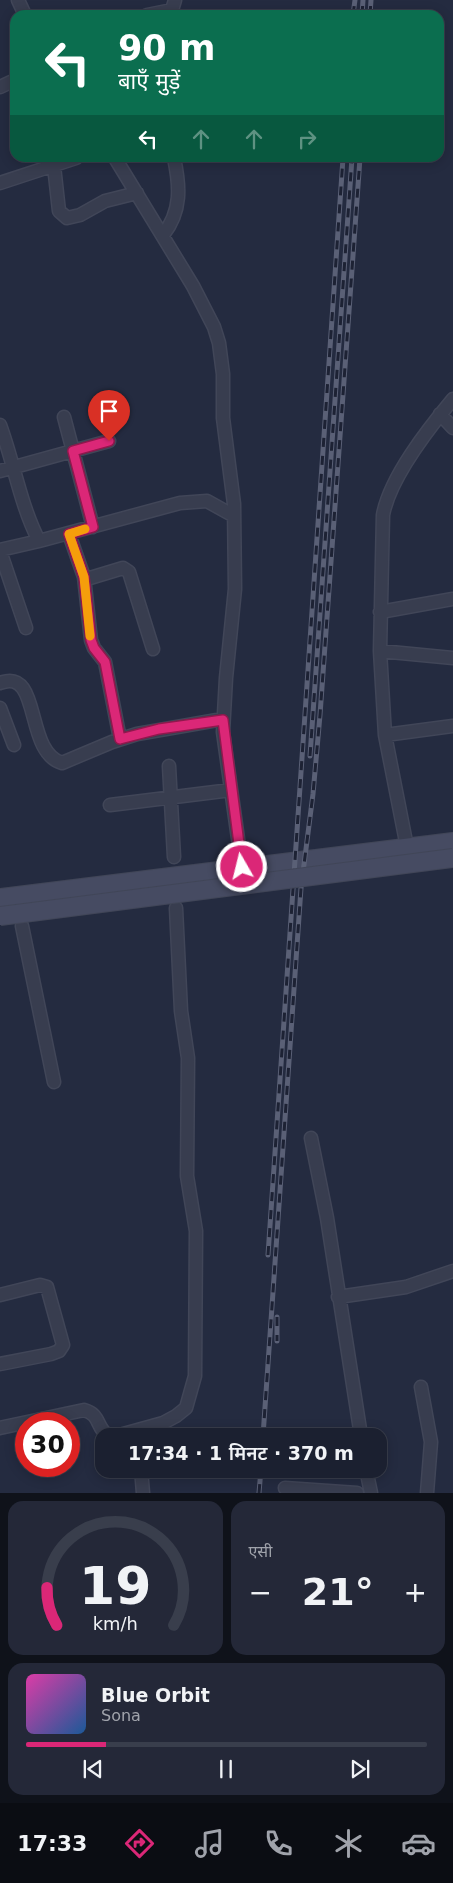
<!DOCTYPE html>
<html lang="hi">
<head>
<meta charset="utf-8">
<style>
  :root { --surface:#1b2030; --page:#242838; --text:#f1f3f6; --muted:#a0a3ab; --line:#393e4c; --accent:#db2777 }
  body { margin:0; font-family:"DejaVu Sans","Noto Sans Devanagari",sans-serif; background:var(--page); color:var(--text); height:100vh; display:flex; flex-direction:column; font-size:19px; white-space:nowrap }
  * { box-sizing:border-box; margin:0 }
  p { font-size:16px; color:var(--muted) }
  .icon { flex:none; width:28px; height:28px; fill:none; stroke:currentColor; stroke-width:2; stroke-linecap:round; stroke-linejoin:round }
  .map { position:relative; height:1493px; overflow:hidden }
  .side { display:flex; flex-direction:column; gap:8px; padding:8px; background:#0f121a; flex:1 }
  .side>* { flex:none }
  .guide { position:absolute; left:10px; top:10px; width:434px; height:152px; border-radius:15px; box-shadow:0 2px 12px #0003,0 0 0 1px var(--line); background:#0b6e4f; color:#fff; overflow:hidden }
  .speed { position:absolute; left:15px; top:1412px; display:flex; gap:10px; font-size:25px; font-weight:700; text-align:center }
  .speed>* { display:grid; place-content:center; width:65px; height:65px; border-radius:50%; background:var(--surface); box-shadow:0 2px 12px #0003,0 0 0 1px var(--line); line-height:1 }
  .speed .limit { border:8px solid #d22; background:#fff; color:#111 }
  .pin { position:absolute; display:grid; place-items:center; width:42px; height:42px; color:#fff; margin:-51px -21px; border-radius:50% 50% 50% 0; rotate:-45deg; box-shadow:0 0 5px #0007 }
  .pin .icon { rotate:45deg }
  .me { position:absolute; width:55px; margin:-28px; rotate:352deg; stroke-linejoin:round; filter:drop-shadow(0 0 4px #0008) }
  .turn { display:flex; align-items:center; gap:18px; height:105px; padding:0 25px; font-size:22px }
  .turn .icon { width:65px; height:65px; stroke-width:2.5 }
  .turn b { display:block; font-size:35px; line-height:42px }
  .lanes { display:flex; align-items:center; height:48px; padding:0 25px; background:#0003; justify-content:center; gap:25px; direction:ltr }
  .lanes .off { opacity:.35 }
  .big { font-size:38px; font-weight:600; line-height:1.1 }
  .side .tile { flex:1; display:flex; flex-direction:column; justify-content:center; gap:8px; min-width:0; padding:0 18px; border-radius:15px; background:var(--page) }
  .side .dial { align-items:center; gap:0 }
  .dial svg { height:130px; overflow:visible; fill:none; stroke:var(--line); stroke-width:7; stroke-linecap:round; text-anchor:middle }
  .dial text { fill:var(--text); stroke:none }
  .song { display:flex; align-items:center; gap:15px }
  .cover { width:60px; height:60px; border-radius:8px; background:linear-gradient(135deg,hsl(320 70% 55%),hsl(210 70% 35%)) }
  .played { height:5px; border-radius:2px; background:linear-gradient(90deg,var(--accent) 20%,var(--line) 20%) }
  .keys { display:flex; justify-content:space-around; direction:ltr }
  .heat { display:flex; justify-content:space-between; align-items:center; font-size:28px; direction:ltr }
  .side .tiles { flex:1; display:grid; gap:8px; grid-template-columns:1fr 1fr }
  .tile:last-child { grid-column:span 2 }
  .trip { position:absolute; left:95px; top:1428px; width:292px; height:50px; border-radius:15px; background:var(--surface); box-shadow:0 2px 12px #0003,0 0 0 1px var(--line); font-weight:600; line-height:50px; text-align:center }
  .menu { display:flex; height:80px; justify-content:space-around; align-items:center; background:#0b0d13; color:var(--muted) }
  .menu .icon { width:35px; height:35px }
  .menu .current { color:var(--accent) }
  .menu b { font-size:22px; color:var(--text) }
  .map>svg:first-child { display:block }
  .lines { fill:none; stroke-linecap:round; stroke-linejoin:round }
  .street-casing { stroke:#414658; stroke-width:15 }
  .secondary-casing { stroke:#414658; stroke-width:20 }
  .street { stroke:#383d4f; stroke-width:12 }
  .secondary { stroke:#464b62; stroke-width:18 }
  .rail-casing { stroke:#5a6076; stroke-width:5 }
  .rail { stroke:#1d2234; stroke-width:3; stroke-dasharray:9; stroke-linecap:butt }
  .secondary-bridge-casing { stroke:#414658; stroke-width:20; stroke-linecap:butt }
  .secondary-bridge { stroke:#464b62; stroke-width:18 }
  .route-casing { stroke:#8e194d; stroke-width:12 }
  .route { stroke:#db2777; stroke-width:9 }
  .slow { stroke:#f59e0b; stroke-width:9 }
</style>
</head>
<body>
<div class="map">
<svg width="453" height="1493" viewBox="0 0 453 1493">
  <rect width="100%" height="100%" fill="#242b40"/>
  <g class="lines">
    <g class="street-casing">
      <path id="street" d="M18 0 25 15
        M147 15 172 10 175 0
        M0 87 15 80
        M115 158 193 286 214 327 219 343 223 374V418L234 504 235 589 226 678 223 732 242 867
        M54 166 59 211 67 218 80 215 105 201 137 193
        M0 183 76 158
        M163 235C182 211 180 186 174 158
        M440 414 453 428
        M64 417 93 527
        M0 425C14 463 20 504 39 541L180 503 207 501 234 516
        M0 471 109 441
        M69 534 84 577 90 578 123 568 129 572 153 649
        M0 550 39 541
        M0 551 26 628
        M84 577 91 640 94 648 105 662 120 739
        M380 612 453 599
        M380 651 453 658
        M0 683C42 667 24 752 62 763L112 742 137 734 223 719
        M0 708 14 745
        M385 735 453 726
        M169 766 174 857
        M110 805 231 790
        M407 847 385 735 380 651 383 515C390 477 428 429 453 399
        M22 926 54 1082
        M311 1138 327 1218 361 1436
        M0 1295 40 1285 47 1287 63 1345 59 1351 51 1354 0 1364
        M338 1297 406 1287 453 1271
        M421 1387 431 1442 427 1493
        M0 1428 84 1410C102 1415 95 1428 109 1436
        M116 1436 163 1423 176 1416 186 1408 195 1376 196 1231 187 1176 188 1058 181 1011 176 908
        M141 1469 143 1493
        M366 1469 371 1493
        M285 1488 357 1493"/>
    </g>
    <g class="secondary-casing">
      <path id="secondary" d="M0 898 453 842"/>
    </g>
    <use href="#street" class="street"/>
    <use href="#secondary" class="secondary"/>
    <g class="rail-casing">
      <path id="rail" d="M353 15 355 0
        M362 15 363 0
        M370 15 371 0
        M310 756 352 158
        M268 1255 343 158
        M277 1317V1341
        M263 1436 301 888 313 794 320 715 360 158
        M259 1493 261 1469"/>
    </g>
    <use href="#rail" class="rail"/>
    <g class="secondary-bridge-casing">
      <path id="secondary-bridge" d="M0 916 453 858"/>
    </g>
    <use href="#secondary-bridge" class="secondary-bridge"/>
  </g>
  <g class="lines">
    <g class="route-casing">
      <path id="route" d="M109 441 73 451 93 527 69 534 84 577 91 640 94 648 105 662 120 739 159 729 223 720 242 867"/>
    </g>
    <use href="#route" class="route"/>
    <path class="slow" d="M85 529 69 534 84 577 90 636"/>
  </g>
</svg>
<div class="speed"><div class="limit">30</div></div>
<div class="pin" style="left:109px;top:441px;background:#d93025"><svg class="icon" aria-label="arrive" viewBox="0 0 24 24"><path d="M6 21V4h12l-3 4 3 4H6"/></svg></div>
<svg class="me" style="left:242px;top:867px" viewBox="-20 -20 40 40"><circle r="17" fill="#db2777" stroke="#fff" stroke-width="3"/><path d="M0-11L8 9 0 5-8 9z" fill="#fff"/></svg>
<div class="trip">17:34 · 1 मिनट · 370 m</div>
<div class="guide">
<div class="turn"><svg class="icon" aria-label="left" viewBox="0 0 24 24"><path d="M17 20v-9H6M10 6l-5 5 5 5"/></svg><div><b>90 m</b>बाएँ मुड़ें</div></div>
<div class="lanes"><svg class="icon" aria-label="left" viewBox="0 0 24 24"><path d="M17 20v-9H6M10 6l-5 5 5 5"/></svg><svg class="icon off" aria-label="ahead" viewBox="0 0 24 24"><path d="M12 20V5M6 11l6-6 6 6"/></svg><svg class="icon off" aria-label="ahead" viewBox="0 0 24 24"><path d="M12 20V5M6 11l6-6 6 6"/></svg><svg class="icon off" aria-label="right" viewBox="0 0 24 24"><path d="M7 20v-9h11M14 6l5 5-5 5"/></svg></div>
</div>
</div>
<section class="side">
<div class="tiles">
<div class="tile dial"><svg viewBox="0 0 100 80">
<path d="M14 69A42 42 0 1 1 86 69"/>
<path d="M14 69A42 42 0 0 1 8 46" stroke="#db2777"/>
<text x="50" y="56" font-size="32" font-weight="700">19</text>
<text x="50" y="72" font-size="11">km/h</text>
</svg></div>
<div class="tile"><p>एसी</p>
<div class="heat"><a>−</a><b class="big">21°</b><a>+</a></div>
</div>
<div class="tile">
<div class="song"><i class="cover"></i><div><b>Blue Orbit</b><p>Sona</p></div></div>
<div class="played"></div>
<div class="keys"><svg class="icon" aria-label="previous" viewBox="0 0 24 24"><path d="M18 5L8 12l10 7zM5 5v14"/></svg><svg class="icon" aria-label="pause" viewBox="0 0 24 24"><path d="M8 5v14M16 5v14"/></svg><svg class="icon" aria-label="next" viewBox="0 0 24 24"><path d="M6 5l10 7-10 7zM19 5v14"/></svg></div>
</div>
</div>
</section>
<nav class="menu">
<b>17:33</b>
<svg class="icon current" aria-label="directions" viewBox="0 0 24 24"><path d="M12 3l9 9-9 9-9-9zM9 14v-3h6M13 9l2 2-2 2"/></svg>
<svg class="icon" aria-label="music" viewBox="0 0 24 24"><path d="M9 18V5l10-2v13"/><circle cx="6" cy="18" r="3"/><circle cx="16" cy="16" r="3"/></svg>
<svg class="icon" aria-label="phone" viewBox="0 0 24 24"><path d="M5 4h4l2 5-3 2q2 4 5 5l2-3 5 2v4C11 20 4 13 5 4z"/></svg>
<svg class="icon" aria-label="climate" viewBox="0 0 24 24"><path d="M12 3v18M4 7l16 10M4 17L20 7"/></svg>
<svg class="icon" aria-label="car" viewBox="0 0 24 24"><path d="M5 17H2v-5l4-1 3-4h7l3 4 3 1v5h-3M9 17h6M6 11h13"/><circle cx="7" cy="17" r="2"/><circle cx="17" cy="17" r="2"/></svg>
</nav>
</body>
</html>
